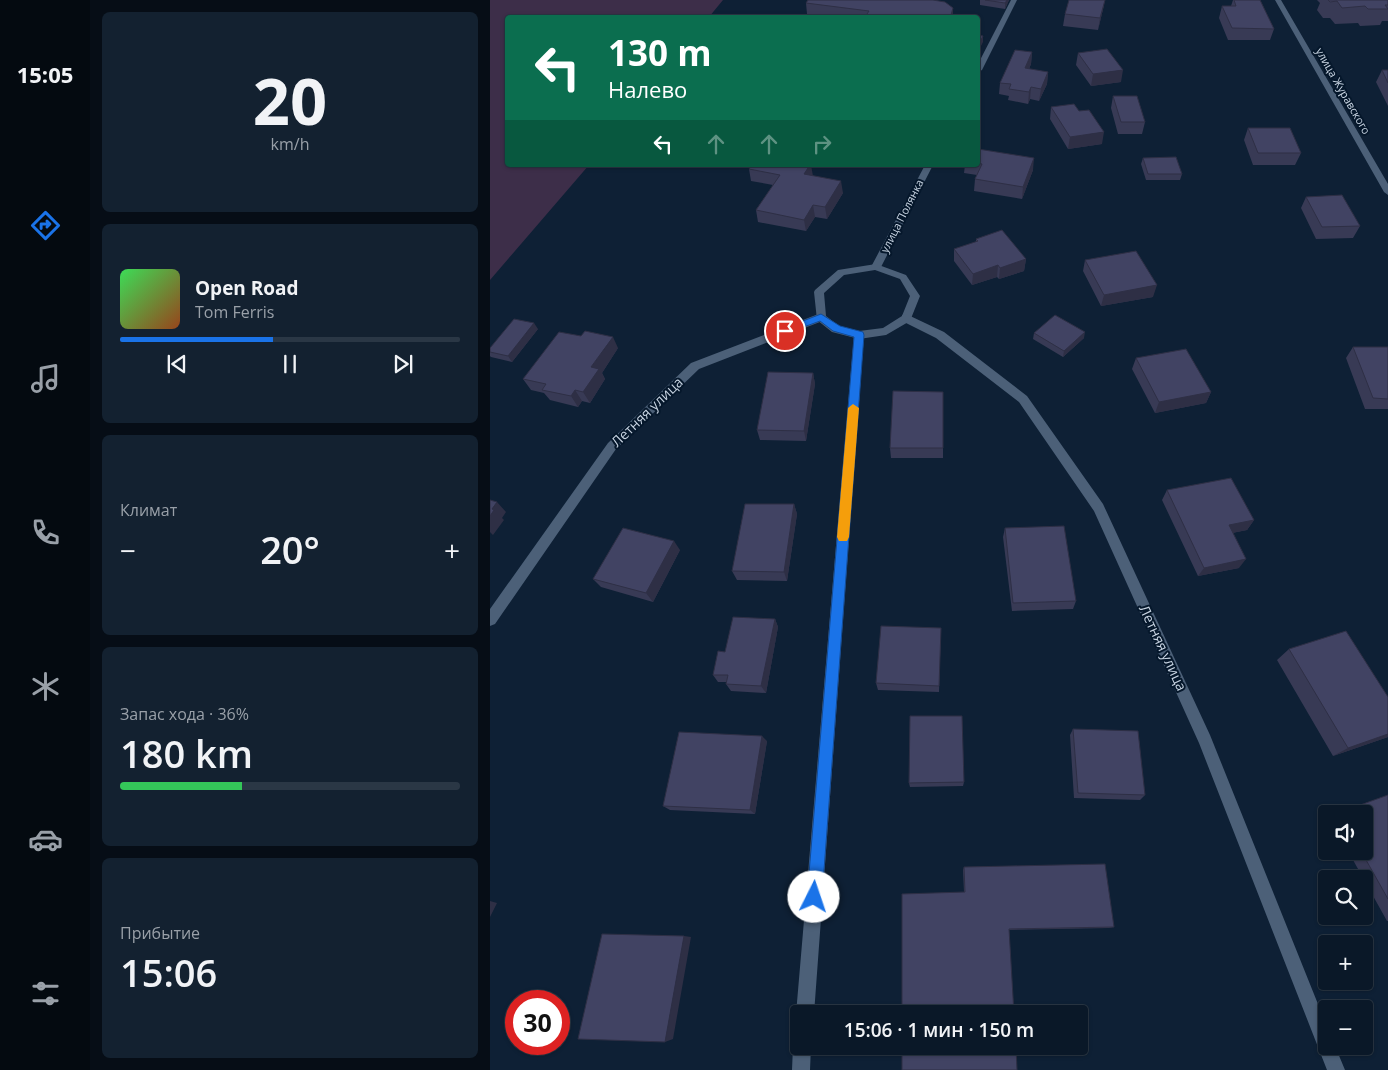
<!DOCTYPE html>
<html lang="ru">
<head>
<meta charset="utf-8">
<style>
  :root { --surface:#0a1828; --page:#132130; --text:#f1f3f6; --muted:#99a0a8; --line:#2a3745; --accent:#1a73e8 }
  body { margin:0; font-family:"Open Sans",sans-serif; background:var(--page); color:var(--text); height:100vh; display:flex; flex-direction:column; font-size:19px; white-space:nowrap }
  * { box-sizing:border-box; margin:0 }
  p { font-size:16px; color:var(--muted) }
  .icon { flex:none; width:28px; height:28px; fill:none; stroke:currentColor; stroke-width:2; stroke-linecap:round; stroke-linejoin:round }
  .map { position:relative; flex:1; overflow:hidden }
  .side { display:flex; flex-direction:column; gap:12px; padding:12px; background:#060d16; width:400px }
  .side>* { flex:none }
  .guide { position:absolute; left:15px; top:15px; width:475px; height:152px; border-radius:5px; box-shadow:0 1px 4px #0004,0 0 0 1px var(--line); background:#0b6e4f; color:#fff; overflow:hidden }
  .controls { position:absolute; left:828px; top:805px; display:grid; gap:10px }
  .controls a { display:grid; place-items:center; width:55px; height:55px; border-radius:5px; background:var(--surface); box-shadow:0 1px 4px #0004,0 0 0 1px var(--line); font-size:25px }
  .speed { position:absolute; left:15px; top:990px; display:flex; gap:10px; font-size:25px; font-weight:700; text-align:center }
  .speed>* { display:grid; place-content:center; width:65px; height:65px; border-radius:50%; background:var(--surface); box-shadow:0 1px 4px #0004,0 0 0 1px var(--line); line-height:1 }
  .speed .limit { border:8px solid #d22; background:#fff; color:#111 }
  .pin { position:absolute; display:grid; place-items:center; width:42px; height:42px; color:#fff; margin:-21px; border:2px solid #fff; border-radius:50%; box-shadow:0 1px 5px #0007 }
  .me { position:absolute; width:55px; margin:-28px; rotate:4deg; stroke-linejoin:round; filter:drop-shadow(0 0 4px #0008) }
  .turn { display:flex; align-items:center; gap:18px; height:105px; padding:0 20px; font-size:22px }
  .turn .icon { width:65px; height:65px; stroke-width:2.5 }
  .turn b { display:block; font-size:35px; line-height:42px }
  .lanes { display:flex; align-items:center; height:48px; padding:0 20px; background:#0003; justify-content:center; gap:25px; direction:ltr }
  .lanes .off { opacity:.35 }
  .big { font-size:38px; font-weight:600; line-height:1.1 }
  .side .card { flex:1; display:flex; flex-direction:column; justify-content:center; gap:8px; min-width:0; padding:0 18px; border-radius:8px; background:var(--page) }
  .side .dial { align-items:center; gap:0 }
  .dial b { font-size:65px; line-height:1 }
  .song { display:flex; align-items:center; gap:15px }
  .cover { width:60px; height:60px; border-radius:8px; background:linear-gradient(135deg,hsl(130 70% 55%),hsl(20 70% 35%)) }
  .played { height:5px; border-radius:2px; background:linear-gradient(90deg,var(--accent) 45%,var(--line) 45%) }
  .keys { display:flex; justify-content:space-around; direction:ltr }
  .heat { display:flex; justify-content:space-between; align-items:center; font-size:28px; direction:ltr }
  .charge { height:8px; border-radius:4px; background:linear-gradient(90deg,#34c759 36%,var(--line) 0) }
  .trip { position:absolute; left:300px; top:1005px; width:298px; height:50px; border-radius:5px; background:var(--surface); box-shadow:0 1px 4px #0004,0 0 0 1px var(--line); font-weight:600; line-height:50px; text-align:center }
  main { display:flex; flex:1; min-height:0 }
  .menu { display:flex; flex-direction:column; width:90px; justify-content:space-around; align-items:center; background:#040a10; color:var(--muted) }
  .menu .icon { width:35px; height:35px }
  .menu .current { color:var(--accent) }
  .menu b { font-size:22px; color:var(--text) }
  .map>svg:first-child { display:block }
  .green { fill:#3d2e49 }
  .lines { fill:none; stroke-linecap:round; stroke-linejoin:round }
  .lane { fill:#4c6078; fill-rule:evenodd }
  .street { fill:#4c6078; fill-rule:evenodd }
  .wall { fill:#383a55 }
  .shaded-wall { fill:#2e2f45 }
  .building { fill:#414363; stroke:#2e2f45 }
  .route { fill:#1a73e8; stroke:#114b97 }
  .slow { fill:#f59e0b }
  .labels { text-anchor:middle; stroke-width:4; stroke-linejoin:round; paint-order:stroke }
  .far-street-label { font-size:11px; fill:#c8d4e2; stroke:#05172b }
  .street-label { font-size:14px; fill:#c8d4e2; stroke:#05172b }
</style>
</head>
<body>
<main>
<nav class="menu">
<b>15:05</b>
<svg class="icon current" aria-label="directions" viewBox="0 0 24 24"><path d="M12 3l9 9-9 9-9-9zM9 14v-3h6M13 9l2 2-2 2"/></svg>
<svg class="icon" aria-label="music" viewBox="0 0 24 24"><path d="M9 18V5l10-2v13"/><circle cx="6" cy="18" r="3"/><circle cx="16" cy="16" r="3"/></svg>
<svg class="icon" aria-label="phone" viewBox="0 0 24 24"><path d="M5 4h4l2 5-3 2q2 4 5 5l2-3 5 2v4C11 20 4 13 5 4z"/></svg>
<svg class="icon" aria-label="climate" viewBox="0 0 24 24"><path d="M12 3v18M4 7l16 10M4 17L20 7"/></svg>
<svg class="icon" aria-label="car" viewBox="0 0 24 24"><path d="M5 17H2v-5l4-1 3-4h7l3 4 3 1v5h-3M9 17h6M6 11h13"/><circle cx="7" cy="17" r="2"/><circle cx="17" cy="17" r="2"/></svg>
<svg class="icon" aria-label="filters" viewBox="0 0 24 24"><path d="M4 7h16M4 17h16"/><circle cx="9" cy="7" r="2"/><circle cx="15" cy="17" r="2"/></svg>
</nav>
<section class="side">
<div class="card dial"><b>20</b><p>km/h</p></div>
<div class="card">
<div class="song"><i class="cover"></i><div><b>Open Road</b><p>Tom Ferris</p></div></div>
<div class="played"></div>
<div class="keys"><svg class="icon" aria-label="previous" viewBox="0 0 24 24"><path d="M18 5L8 12l10 7zM5 5v14"/></svg><svg class="icon" aria-label="pause" viewBox="0 0 24 24"><path d="M8 5v14M16 5v14"/></svg><svg class="icon" aria-label="next" viewBox="0 0 24 24"><path d="M6 5l10 7-10 7zM19 5v14"/></svg></div>
</div>
<div class="card"><p>Климат</p>
<div class="heat"><a>−</a><b class="big">20°</b><a>+</a></div>
</div>
<div class="card"><p>Запас хода · 36%</p><b class="big">180 km</b><div class="charge"></div></div>
<div class="card"><p>Прибытие</p><b class="big">15:06</b></div>
</section>
<div class="map">
<svg width="898" height="1070" viewBox="0 0 898 1070">
  <rect width="100%" height="100%" fill="#0e2035"/>
  <path class="green" d="M0 0H233L219 17 18 18V165H99L0 280Z"/>
  <g class="lines">
    <path class="lane" d="M386 264 416 275 430 296 420 321 396 335 369 339 342 332 327 320 324 292 325 290 348 270ZM385 270 410 279 420 296 412 316 393 328 369 331 349 326 336 316 334 293 354 275Z"/>
    <path class="street" d="M521 0H527L492 70 488 72V64Z
      M785 0H791L898 184V195L894 192Z
      M435 165H443L391 267 386 270 383 269 381 267Z
      M331 313 335 314V320L209 369 126 449 5 624 0 626V609L118 443 201 363Z
      M416 314 454 332 537 396 613 504 720 735 836 1024V1046H845L855 1070H837L709 743 604 511 529 402 446 338 412 321V315Z
      M369 331 374 335 324 1014H309V1020L306 1014 364 335Z
      M309 1038V1046H321L320 1070H302L303 1046 306 1040Z"/>
  </g>
  <path class="wall" d="M490 0H519L515 9 490 5Z
    M743 0H770L784 29 780 40H738L729 18 732 6H741Z
    M827 0H898V21H892L890 25 870 26 868 23 845 24 840 18H833L827 10 830 3Z
    M316 3 463 8V18H343L317 14Z
    M614 5 608 30 573 26 575 14Z
    M542 52 541 64 539 69 558 72 557 84 549 101 540 99 538 104 518 100 519 96 509 94 510 83Z
    M588 53 631 82 601 86 586 65Z
    M892 70H898V106L886 82Z
    M623 96 655 122 652 134H628L621 108Z
    M561 107 612 144 578 149 560 119Z
    M758 128 811 153 805 165H763L754 140Z
    M488 149 543 170 532 199 484 191 485 179 487 175 474 173 475 165H488Z
    M653 158 692 174 690 180H656L651 164Z
    M200 165H216L213 168Z
    M259 169 323 176 353 193 337 219 325 217 316 231 268 222 266 210 283 185 261 181Z
    M816 197 870 226 863 238 826 239 811 208Z
    M486 239 536 259 534 271 509 279 507 277 482 285 464 261V249L486 242Z
    M595 260 663 297 611 306 593 271Z
    M48 329 22 362 1 357 0 356V348Z
    M544 333 594 338 573 357 543 339Z
    M863 347H898V409H875L856 358Z
    M128 348 112 373 115 379 100 403 92 401 88 407 60 400 54 393 41 390 33 379Z
    M646 358 721 392 716 403 665 413 642 369Z
    M323 373 325 384 316 441 270 440 267 430Z
    M453 392V458H401L400 448Z
    M677 490 764 520 757 530 742 533 749 568 708 576 672 500Z
    M304 504 307 514 297 581 247 580 242 571Z
    M515 528 586 601 583 609 522 611 513 537Z
    M190 550 163 602 111 587 103 579Z
    M285 619 288 627 276 693 241 691 236 684 237 682H228L223 675 235 652Z
    M451 628 449 692 388 690 386 683Z
    M799 649 898 737 843 756 787 660Z
    M583 729 655 795 650 800 584 798 580 735Z
    M277 741 265 814 180 810 173 806Z
    M474 782 473 786 420 787 419 783Z
    M898 795V921H897L858 851H874V814H846Z
    M474 867 624 927 619 928 519 930 474 892 473 870Z"/>
  <path class="shaded-wall" d="M517 0H519L515 9V3Z
    M615 0 614 5 608 30 610 18Z
    M463 8V18H455Z
    M493 36V42L488 52V46Z
    M542 52 541 64 534 80 535 68Z
    M633 70 631 82 601 86 603 74Z
    M558 72 557 84 549 101 551 89Z
    M541 87 540 99 538 104 539 92Z
    M614 132 612 144 578 149 580 137Z
    M544 158 543 170 532 199 533 187Z
    M320 165H321L323 176 314 174Z
    M351 181 353 193 337 219 335 207Z
    M323 205 325 217 316 231 314 220Z
    M536 259 534 271 509 279 510 268Z
    M508 265 507 277 482 285 483 274Z
    M667 285 663 297 611 306 614 295Z
    M44 323 48 329 22 362 18 356Z
    M595 332 594 338 573 357 574 351Z
    M123 337 128 348 112 373 115 379 100 403 93 392 101 367Z
    M323 373 325 384 316 441 314 431Z
    M85 390 92 401 88 407 81 396Z
    M721 392 716 403 665 413 669 402Z
    M7 502 16 512 12 518 14 520 3 535 0 532V516L2 509Z
    M304 504 307 514 297 581 294 572Z
    M764 520 757 530 732 535 739 525Z
    M184 541 190 550 163 602 156 593Z
    M756 559 749 568 708 576 714 568Z
    M285 619 288 627 276 693 271 686Z
    M898 734V737L843 756 858 748Z
    M272 736 277 741 265 814 260 810Z
    M0 901 7 903 0 917Z
    M194 936 201 937 183 1039 175 1042Z"/>
  <path class="building" d="M318 0H443L455 2 463 8 461 15 455 18H380L375 17 379 11 316 3Z
    M495 0H517L515 3Z
    M579 0H615L610 18 575 14Z
    M744 0H770L784 29 742 28 732 6H746Z
    M838 0H898V5H895L898 9H878L875 6 852 8 847 1 840 2Z
    M488 35 493 36 488 46Z
    M617 49 633 70 603 74 588 53Z
    M525 50 542 52 535 68 558 72 551 89 541 87 539 92 519 89 521 84 510 83Z
    M892 70H898V83Z
    M623 96H647L655 122H631Z
    M584 104 589 111 599 110 614 132 580 137 561 107Z
    M758 128H800L811 153H768Z
    M488 149 544 158 533 187 485 179 492 164 488 163Z
    M686 157 692 174H658L653 158Z
    M262 165H320L314 174 351 181 335 207 323 205 314 220 266 210 290 175 259 169Z
    M852 195 870 226 832 227 816 197Z
    M512 230 536 259 510 268 508 265 483 274 464 249 488 241 486 239Z
    M646 251 667 285 614 295 595 260Z
    M565 315 595 332 574 351 544 333Z
    M24 319 44 323 18 356 0 352V348Z
    M95 331 123 337 101 367 109 369 93 392 85 390 81 396 52 390 56 384 33 379 69 332 91 336Z
    M863 347H898V399L883 398Z
    M696 349 721 392 669 402 646 358Z
    M278 372 323 373 314 431 267 430Z
    M403 391 453 392V448H400Z
    M741 478 764 520 739 525 756 559 714 568 677 490Z
    M0 500 7 502 2 509 4 510 0 516Z
    M255 504H304L294 572 242 571Z
    M574 526 586 601 523 603 515 528Z
    M133 528 184 541 156 593 103 579Z
    M243 617 285 619 271 686 236 684 238 675H223L228 651 235 652Z
    M391 626 451 628 449 686 386 683Z
    M856 631 898 697V734L858 748 799 649Z
    M420 716H472L474 782 419 783Z
    M583 729 648 731 655 795 588 793Z
    M189 732 272 736 260 810 173 806Z
    M898 795V899L871 851H874V814H849L848 813Z
    M615 864 624 927 519 929 524 1014H412V894L475 892 474 867Z
    M112 934 194 936 175 1042 88 1039Z
    M412 1046H526L527 1070H412Z"/>
  <path class="route" d="M331 314 350 326 373 332 374 335 332 897 330 903 324 905 319 903 317 897 364 337 343 331 330 321 295 334 290 331 292 329Z"/>
  <path class="slow" d="M363 404 369 408 359 537 357 541H349L347 537 358 408Z"/>
  <g class="labels">
    <g class="far-street-label">
      <text transform="translate(853 91) rotate(60)" y="4">улица Журавского</text>
      <text transform="translate(412 216) rotate(-63)" y="4">улица Полянка</text>
    </g>
    <g class="street-label">
      <text transform="translate(157 412) rotate(-44)" y="5">Летняя улица</text>
      <text transform="translate(673 648) rotate(65)" y="5">Летняя улица</text>
    </g>
  </g>
</svg>
<div class="controls">
<a><svg class="icon" aria-label="sound" viewBox="0 0 24 24"><path d="M4 9h4l5-4v14l-5-4H4zM17 9q2 3 0 6"/></svg></a>
<a><svg class="icon" aria-label="search" viewBox="0 0 24 24"><circle cx="10" cy="10" r="6"/><path d="M15 15l6 6"/></svg></a>
<a>+</a>
<a>−</a>
</div>
<div class="speed"><div class="limit">30</div></div>
<div class="pin" style="left:295px;top:331px;background:#d93025"><svg class="icon" aria-label="arrive" viewBox="0 0 24 24"><path d="M6 21V4h12l-3 4 3 4H6"/></svg></div>
<svg class="me" style="left:324px;top:897px" viewBox="-20 -20 40 40"><circle r="19" fill="#fff"/><path d="M0-13L10 11 0 6-10 11z" fill="#1a73e8"/></svg>
<div class="trip">15:06 · 1 мин · 150 m</div>
<div class="guide">
<div class="turn"><svg class="icon" aria-label="left" viewBox="0 0 24 24"><path d="M17 20v-9H6M10 6l-5 5 5 5"/></svg><div><b>130 m</b>Налево</div></div>
<div class="lanes"><svg class="icon" aria-label="left" viewBox="0 0 24 24"><path d="M17 20v-9H6M10 6l-5 5 5 5"/></svg><svg class="icon off" aria-label="ahead" viewBox="0 0 24 24"><path d="M12 20V5M6 11l6-6 6 6"/></svg><svg class="icon off" aria-label="ahead" viewBox="0 0 24 24"><path d="M12 20V5M6 11l6-6 6 6"/></svg><svg class="icon off" aria-label="right" viewBox="0 0 24 24"><path d="M7 20v-9h11M14 6l5 5-5 5"/></svg></div>
</div>
</div>
</main>
</body>
</html>
